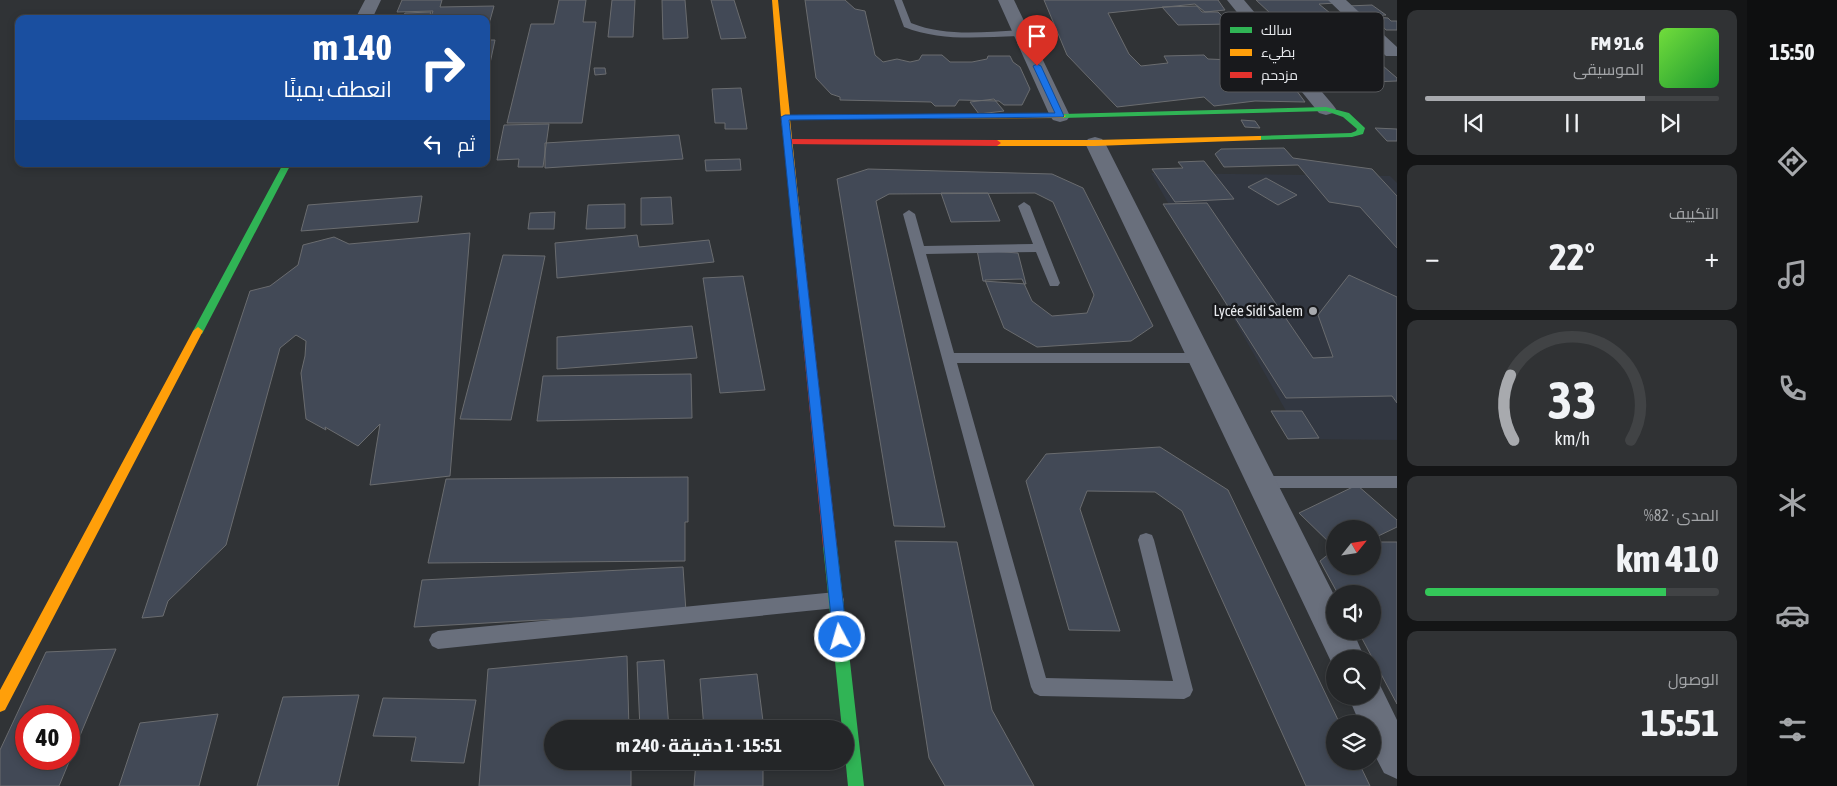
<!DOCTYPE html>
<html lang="ar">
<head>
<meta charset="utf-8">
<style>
  :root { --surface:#242628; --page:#303234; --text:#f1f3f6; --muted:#a3a5a8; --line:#414345; --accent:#a8aaae }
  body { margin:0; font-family:"Asap Condensed",Cairo,sans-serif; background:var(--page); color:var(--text); direction:rtl; height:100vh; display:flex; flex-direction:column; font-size:19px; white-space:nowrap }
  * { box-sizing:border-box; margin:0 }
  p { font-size:16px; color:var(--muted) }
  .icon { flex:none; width:28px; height:28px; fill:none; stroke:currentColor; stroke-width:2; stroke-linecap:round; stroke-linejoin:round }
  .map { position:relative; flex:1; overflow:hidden; direction:ltr }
  .drawer { display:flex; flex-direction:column; gap:10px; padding:10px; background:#141516; width:350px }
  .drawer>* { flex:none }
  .hud { position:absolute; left:15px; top:15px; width:475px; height:152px; border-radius:10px; box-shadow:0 2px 8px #0003,0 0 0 1px var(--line); direction:rtl; background:#1a4fa0; color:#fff; overflow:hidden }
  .needle { width:32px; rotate:60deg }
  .fabs { position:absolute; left:1326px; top:520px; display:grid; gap:10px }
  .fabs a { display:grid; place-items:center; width:55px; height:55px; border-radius:50%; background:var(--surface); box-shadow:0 2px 8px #0003,0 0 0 1px var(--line); font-size:25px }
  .speed { position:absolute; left:15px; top:705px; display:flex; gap:10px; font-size:25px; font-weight:700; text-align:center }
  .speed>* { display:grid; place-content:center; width:65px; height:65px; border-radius:50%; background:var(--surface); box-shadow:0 2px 8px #0003,0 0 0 1px var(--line); line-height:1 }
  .speed .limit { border:8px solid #d22; background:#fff; color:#111 }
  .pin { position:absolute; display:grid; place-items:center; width:42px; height:42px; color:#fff; margin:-51px -21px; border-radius:50% 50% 50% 0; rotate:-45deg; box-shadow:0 0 5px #0007 }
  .pin .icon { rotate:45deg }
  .me { position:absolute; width:55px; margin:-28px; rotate:354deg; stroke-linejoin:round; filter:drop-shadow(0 0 4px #0008) }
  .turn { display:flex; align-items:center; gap:18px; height:105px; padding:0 15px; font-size:22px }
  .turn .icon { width:65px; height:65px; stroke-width:2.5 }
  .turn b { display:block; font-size:35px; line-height:42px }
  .then { display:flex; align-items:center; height:48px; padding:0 15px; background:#0003; gap:10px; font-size:19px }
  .big { font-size:38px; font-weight:700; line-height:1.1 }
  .drawer .card { flex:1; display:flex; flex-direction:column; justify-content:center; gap:8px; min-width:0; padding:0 18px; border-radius:10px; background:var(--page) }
  .drawer .dial { align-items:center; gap:0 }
  .dial svg { height:130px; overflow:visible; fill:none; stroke:var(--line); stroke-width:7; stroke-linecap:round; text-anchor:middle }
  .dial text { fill:var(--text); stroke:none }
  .song { display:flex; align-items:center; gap:15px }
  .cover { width:60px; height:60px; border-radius:8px; background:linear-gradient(135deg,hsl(100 70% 55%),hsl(130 70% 35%)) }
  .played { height:5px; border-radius:2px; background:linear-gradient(90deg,var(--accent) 75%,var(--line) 75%) }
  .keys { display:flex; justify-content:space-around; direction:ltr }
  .heat { display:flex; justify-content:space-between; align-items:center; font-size:28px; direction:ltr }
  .charge { height:8px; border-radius:4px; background:linear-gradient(90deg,#34c759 82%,var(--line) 0) }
  .trip { position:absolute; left:544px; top:720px; width:310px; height:50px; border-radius:25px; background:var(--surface); box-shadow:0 2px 8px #0003,0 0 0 1px var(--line); font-weight:700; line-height:50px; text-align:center; direction:rtl }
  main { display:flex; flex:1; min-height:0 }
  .dock { display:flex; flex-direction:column; width:90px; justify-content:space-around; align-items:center; background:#0e0f10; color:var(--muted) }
  .dock .icon { width:35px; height:35px }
  .dock .current { color:var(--accent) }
  .dock b { font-size:22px; color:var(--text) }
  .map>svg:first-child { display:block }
  .built { fill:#323741 }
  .building { fill:#424956; stroke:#6a6c6f; fill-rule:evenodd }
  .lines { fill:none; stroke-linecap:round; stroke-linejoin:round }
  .lane { fill:#696f7c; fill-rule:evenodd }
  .street { fill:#696f7c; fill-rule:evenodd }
  .fast { fill:#30b455; fill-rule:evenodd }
  .slow { fill:#ff9f0a; fill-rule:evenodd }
  .jam { fill:#e5322d; fill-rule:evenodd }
  .route { fill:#1a73e8; stroke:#114b97 }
  .poi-dot { fill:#a8aaae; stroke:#18191c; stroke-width:2 }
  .labels { text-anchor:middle; stroke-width:5; stroke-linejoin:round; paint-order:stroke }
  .poi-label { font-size:15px; fill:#e8eaee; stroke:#18191c; text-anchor:end }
  .key { fill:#18191c; stroke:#56585b; stroke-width:1 }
  .key-label { font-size:14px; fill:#e8eaee }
</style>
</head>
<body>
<main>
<nav class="dock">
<b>15:50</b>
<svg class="icon current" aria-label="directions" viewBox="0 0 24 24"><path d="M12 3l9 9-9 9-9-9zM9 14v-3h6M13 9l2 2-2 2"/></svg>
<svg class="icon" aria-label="music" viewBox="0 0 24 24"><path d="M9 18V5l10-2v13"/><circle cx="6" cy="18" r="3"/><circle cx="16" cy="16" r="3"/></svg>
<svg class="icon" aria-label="phone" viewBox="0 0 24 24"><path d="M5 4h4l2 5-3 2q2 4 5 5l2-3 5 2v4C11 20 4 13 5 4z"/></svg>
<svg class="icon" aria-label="climate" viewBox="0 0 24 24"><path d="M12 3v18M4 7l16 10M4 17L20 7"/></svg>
<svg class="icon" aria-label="car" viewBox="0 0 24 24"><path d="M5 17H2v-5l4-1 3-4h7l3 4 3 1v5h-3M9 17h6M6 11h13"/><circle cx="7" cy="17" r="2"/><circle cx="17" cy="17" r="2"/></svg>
<svg class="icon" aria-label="filters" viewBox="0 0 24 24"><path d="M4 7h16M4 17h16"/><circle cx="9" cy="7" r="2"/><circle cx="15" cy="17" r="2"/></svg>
</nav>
<section class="drawer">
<div class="card">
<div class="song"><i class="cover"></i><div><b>91.6 FM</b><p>الموسيقى</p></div></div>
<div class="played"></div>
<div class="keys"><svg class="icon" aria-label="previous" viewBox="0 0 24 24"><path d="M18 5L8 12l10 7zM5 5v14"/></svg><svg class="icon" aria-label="pause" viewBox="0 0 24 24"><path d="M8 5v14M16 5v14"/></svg><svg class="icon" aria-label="next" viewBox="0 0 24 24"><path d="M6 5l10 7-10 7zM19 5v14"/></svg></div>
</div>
<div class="card"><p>التكييف</p>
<div class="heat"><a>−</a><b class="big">22°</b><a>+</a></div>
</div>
<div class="card dial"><svg viewBox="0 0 100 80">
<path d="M14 69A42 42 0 1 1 86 69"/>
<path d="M14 69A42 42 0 0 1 12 29" stroke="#a8aaae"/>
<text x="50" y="56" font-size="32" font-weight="700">33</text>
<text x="50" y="72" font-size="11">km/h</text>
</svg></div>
<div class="card"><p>المدى · 82%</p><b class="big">410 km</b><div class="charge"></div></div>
<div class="card"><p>الوصول</p><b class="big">15:51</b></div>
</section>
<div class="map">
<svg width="1397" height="786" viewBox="0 0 1397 786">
  <rect width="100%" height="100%" fill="#303336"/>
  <path class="built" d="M1151 173 1390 176 1397 183V440L1302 439Z"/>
  <path class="building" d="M402 0H442L440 7 494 6 489 24H486V19H430L433 11 397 12Z
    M559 0H586L583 22H596L582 123H507L531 24H554Z
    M612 0H635L633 37H608Z
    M662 0H685L688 38 663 39Z
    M711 0H734L746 38 721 39Z
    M805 0H845L855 9 865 11 875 55 883 62 897 59 910 62 919 60 922 55H942L950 62H972L987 59 988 56H1010L1013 62 1020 67 1030 89 1022 105H1004L999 101 959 100 955 106H935L931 102 840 100V97L831 94 816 78Z
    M1044 0H1218L1225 10 1205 12 1195 4 1108 13 1129 54 1141 66 1168 63 1164 56 1204 55 1208 59 1233 60 1264 57 1282 71 1305 102 1255 101 1214 106 1204 97 1117 107 1067 55Z
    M1256 0H1333L1337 3 1319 4 1347 27H1358L1367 34 1347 35 1397 78V81L1345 83Z
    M1372 5 1386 15 1360 16 1347 6Z
    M1197 6 1202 12H1218L1230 24 1178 25 1162 7Z
    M431 12 428 19H402L405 13Z
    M1374 17 1388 18 1391 21H1397V30H1386Z
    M486 40H495L486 82Z
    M594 68H605L606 74 595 75Z
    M741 88 747 129H725V123H715L712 89Z
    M994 99 1004 111 979 114 970 102Z
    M1241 120 1255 121 1260 128 1245 127Z
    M549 124 543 167H518L519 159 497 160 504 125Z
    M1375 128 1397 129V141H1387Z
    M679 135 683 159 545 168V143Z
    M1284 148 1293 158 1372 169 1397 196V248L1360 207 1329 202 1298 165 1224 167 1215 154 1221 149Z
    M740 159 741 170 706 171 705 160Z
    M1204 161 1234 199 1175 202 1152 169 1183 168 1178 162Z
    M868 169 1052 174 1083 188 1153 326 1131 341 1037 347 1004 328 985 280 1022 279 1032 301 1052 316 1087 313 1094 295 1053 202 1035 193 889 194 876 201 945 527 894 526 837 179Z
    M1266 178 1297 195 1278 205 1248 187Z
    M941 193H988L1000 221 951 222Z
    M422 196 418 222 301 231 308 205Z
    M671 197 673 224 641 225V198Z
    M1207 203 1313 358 1333 357 1318 315 1349 275 1397 297V403L1392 396 1286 398 1163 204Z
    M625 204V228L586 229 588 205Z
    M555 212 554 229H528L530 213Z
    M470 233 450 476 370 485 380 424 358 446 325 427 326 430 306 419 301 373 305 356 306 341 296 335 280 348 226 545 168 601 163 616 142 618 250 291 270 286 298 265 303 245 334 237 349 244Z
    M637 235 639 247 709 240 714 262 557 278 555 243Z
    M977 250 1018 253 1026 284 983 281Z
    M503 255 545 256 511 420 460 419Z
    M743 276 765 390 720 393 703 278Z
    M692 326 697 358 557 369V337Z
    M691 374 692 418 537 421 543 376Z
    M1271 411H1302L1319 438 1288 439Z
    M1160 447 1228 490 1340 724H1335V761H1358L1370 786H1306L1182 511 1155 492 1087 491 1080 509 1120 631 1069 630 1026 481 1046 454Z
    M688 477V522H685V561L428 563 446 479Z
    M1357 485 1397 520V527L1372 539V529H1335V548L1299 513Z
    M895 541 957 542 992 710 1034 786H945L929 758Z
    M1372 542H1397V704L1358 631H1372V594H1338L1320 561 1335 549V566H1372Z
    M683 567 686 612 414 627 422 580Z
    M116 649 59 786H0V750L46 652ZM26 716H69V759H26Z
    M627 656 629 729H552V761H631V786H479L488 669Z
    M664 660 669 729H640L637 662Z
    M757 674 764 729H704L700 679Z
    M359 695 338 786H257L283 697Z
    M383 698 476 700 464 763 411 761 416 737 373 736Z
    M218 714 199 786H119L140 723Z
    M696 761H763V786H694Z"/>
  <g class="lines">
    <path class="lane" d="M894 0H902L911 23C946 37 984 32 1021 30L1025 33 1021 36C981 37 942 42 904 27Z
      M1024 202 1030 206 1060 283 1058 286H1050L1036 252 926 254 954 353H1201L1206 354 1208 358 1206 362 1201 363H957L1046 678 1173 681 1138 540 1140 535 1146 533 1152 535 1154 540 1193 690 1190 696 1184 699 1040 696 1034 693 1031 687 903 214 909 210 915 214 924 246 1033 244 1018 206Z
      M1261 476H1397V488H1261L1256 487 1253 482 1256 477Z
      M836 592 842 594 844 600 842 606 836 608 438 649 432 646 429 640 432 634 438 631Z"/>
    <path class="street" d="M365 0H381L372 19H355Z
      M998 0H1014L1070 116 1067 120 1060 122 1053 120 1050 116Z
      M1227 0H1244L1333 105 1336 109 1333 113 1326 115 1319 113Z
      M1328 0H1346L1397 47V56H1386Z
      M1095 137 1102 139 1105 143 1335 597V631H1353L1365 659H1335V670L1085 143 1088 139Z
      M1372 681 1379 683 1397 720V779L1384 773 1372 750V724H1360L1348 696H1372Z"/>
    <path class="fast" d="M1326 107 1349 113 1365 128 1363 134 1352 137 1258 140 1254 138 1258 136 1351 133 1356 131 1357 129 1343 117 1326 111 1062 118 1058 116 1062 114Z
      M283 164H291L202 334H194L193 331Z
      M830 540 835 542 837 546 864 786H848L845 756V729H842L823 546 825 542Z"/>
    <path class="slow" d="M772 0H778L790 115 1062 114 1066 116 1062 118 790 119 806 271 801 274 798 273 781 117Z
      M1258 136H1261V140L1095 146H997L993 143 997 140H1095Z
      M198 327 203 331 5 710 0 712V690L193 331Z"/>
    <path class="jam" d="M787 139 997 140 1001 143 997 146 784 144V140Z
      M801 268 806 271 837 546 835 550 830 552 825 550 823 546 796 271Z"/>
  </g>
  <path class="route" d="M1037 64 1041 66 1064 116 1063 117 789 120 847 637 845 642 840 644 835 642 833 637 781 117 785 115 1055 113 1033 66Z"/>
  <circle class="poi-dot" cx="1313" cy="311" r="5"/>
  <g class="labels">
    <g class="poi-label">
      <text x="1303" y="316">Lycée Sidi Salem</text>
    </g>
  </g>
  <rect x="1220" y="12" width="164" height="80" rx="8" class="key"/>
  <rect x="1230" y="27" width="22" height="6" fill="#30b455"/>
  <rect x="1230" y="49" width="22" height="7" fill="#ff9f0a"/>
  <rect x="1230" y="72" width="22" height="6" fill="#e5322d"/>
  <g class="key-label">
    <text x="1261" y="35">سالك</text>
    <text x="1261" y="57">بطيء</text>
    <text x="1261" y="80">مزدحم</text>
  </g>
</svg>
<div class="fabs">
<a><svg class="needle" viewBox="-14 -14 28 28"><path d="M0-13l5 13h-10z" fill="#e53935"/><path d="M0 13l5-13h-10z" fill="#a3a5a8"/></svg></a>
<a><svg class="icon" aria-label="sound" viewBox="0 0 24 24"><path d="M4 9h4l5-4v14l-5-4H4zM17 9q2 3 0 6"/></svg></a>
<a><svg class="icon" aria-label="search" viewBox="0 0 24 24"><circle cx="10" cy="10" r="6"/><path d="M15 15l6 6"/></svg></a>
<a><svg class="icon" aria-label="layers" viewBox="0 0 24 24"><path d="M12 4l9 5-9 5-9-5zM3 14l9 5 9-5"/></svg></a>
</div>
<div class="speed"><div class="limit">40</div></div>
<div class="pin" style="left:1037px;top:66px;background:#d93025"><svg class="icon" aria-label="arrive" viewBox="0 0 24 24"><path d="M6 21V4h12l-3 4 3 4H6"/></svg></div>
<svg class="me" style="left:840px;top:637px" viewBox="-20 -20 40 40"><circle r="17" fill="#1a73e8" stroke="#fff" stroke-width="3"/><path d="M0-11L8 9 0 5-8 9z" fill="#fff"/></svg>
<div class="trip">15:51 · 1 دقيقة · 240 m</div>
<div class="hud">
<div class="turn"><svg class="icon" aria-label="right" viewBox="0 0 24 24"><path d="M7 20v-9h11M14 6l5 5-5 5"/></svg><div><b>140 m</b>انعطف يمينًا</div></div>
<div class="then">ثم<svg class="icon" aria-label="left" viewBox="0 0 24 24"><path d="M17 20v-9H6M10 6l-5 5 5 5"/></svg></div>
</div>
</div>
</main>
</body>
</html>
